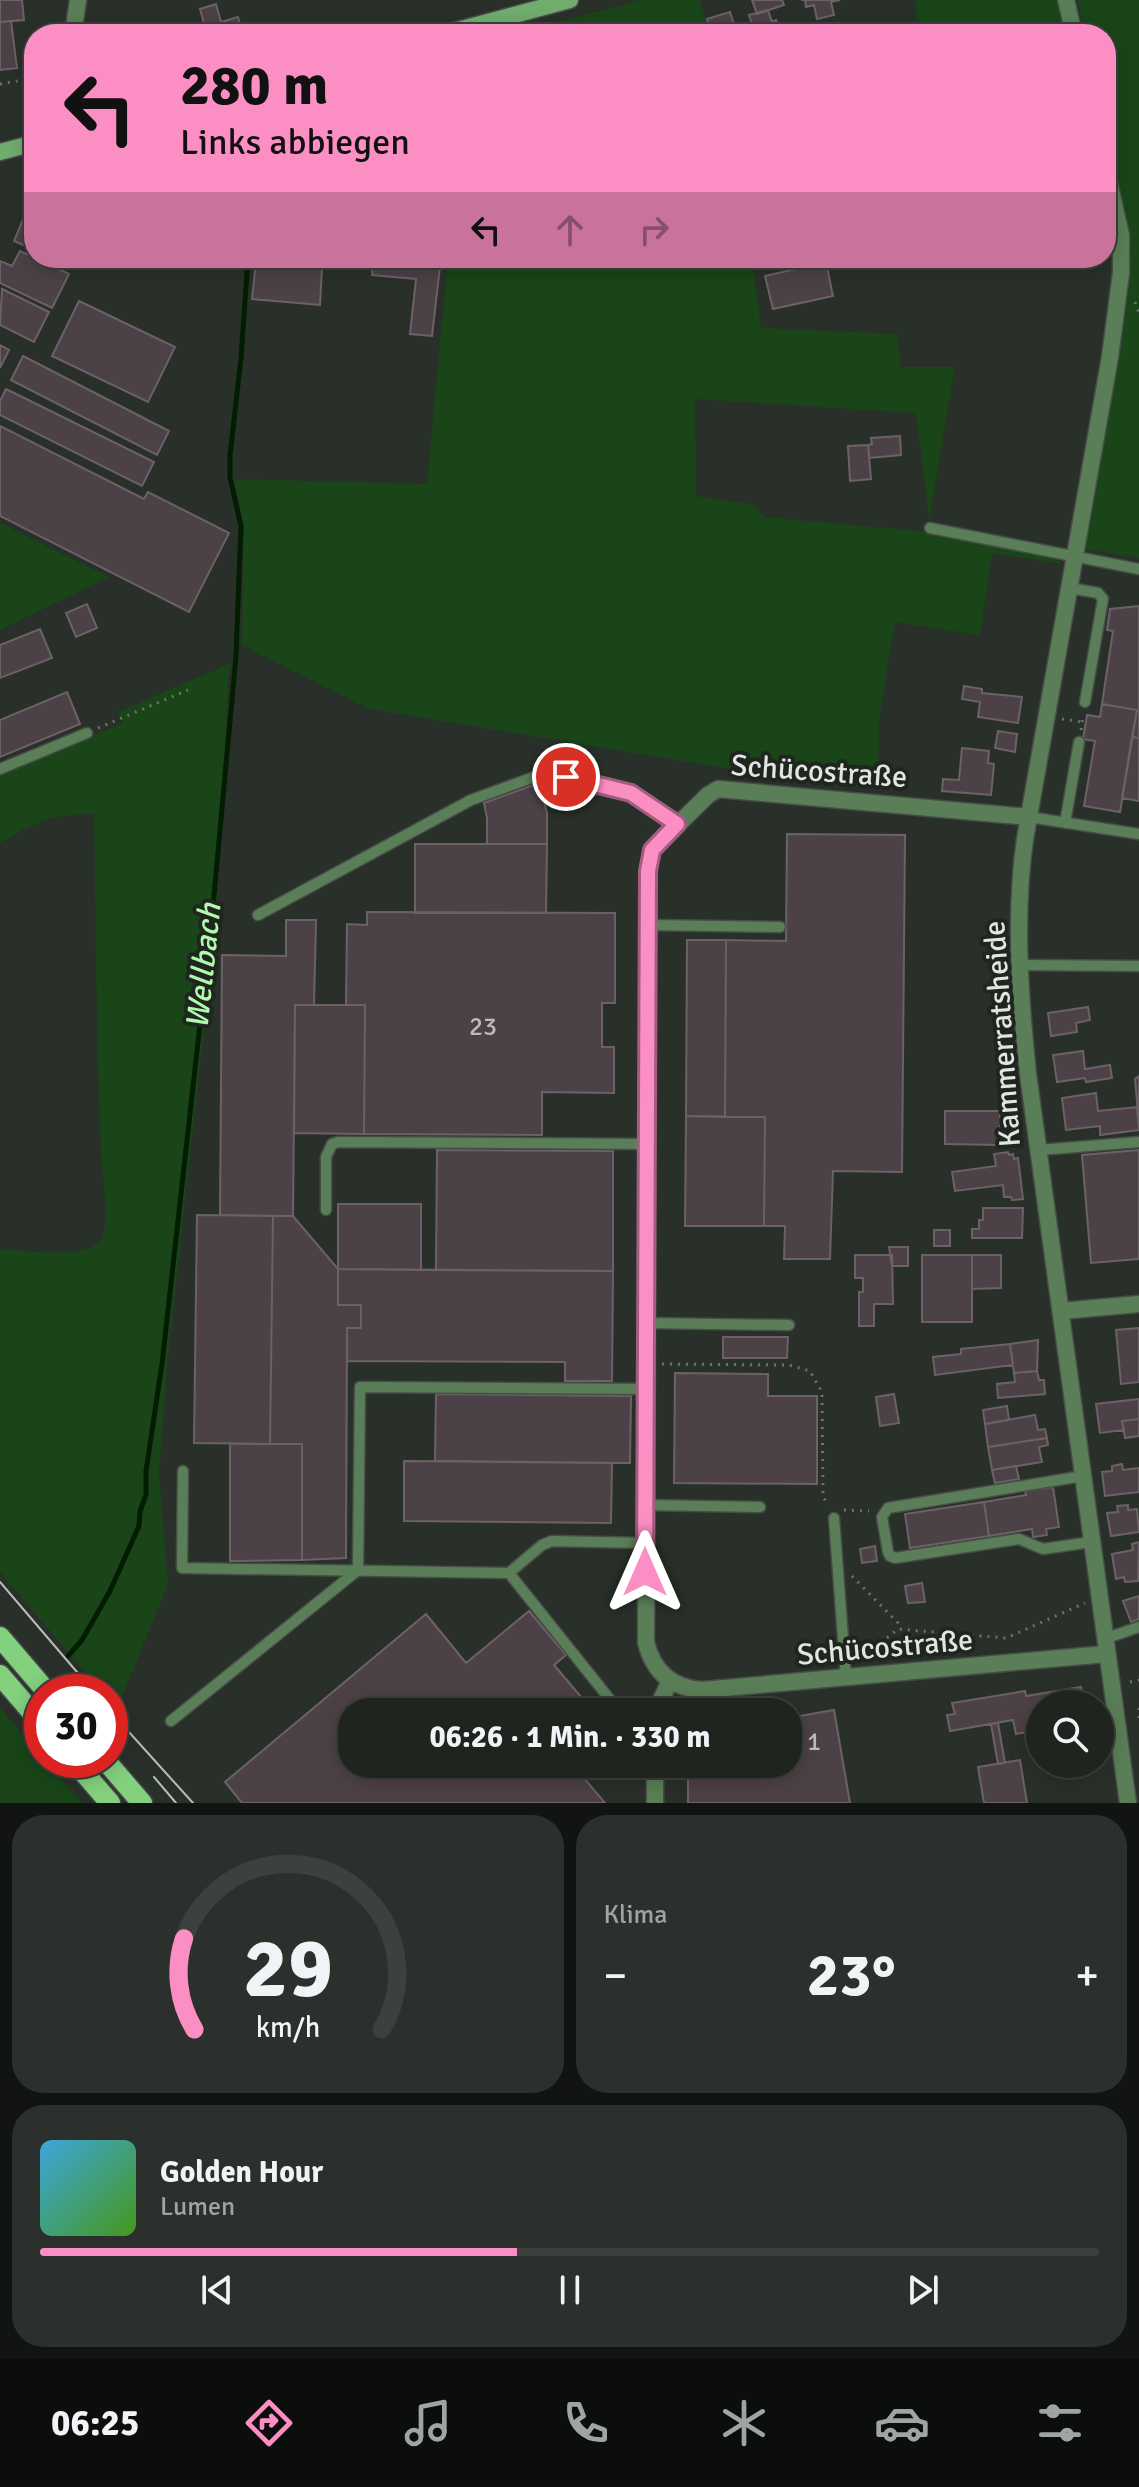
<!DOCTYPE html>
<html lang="de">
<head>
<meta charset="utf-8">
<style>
  :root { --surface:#1f241f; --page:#2c302c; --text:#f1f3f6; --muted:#a1a4a4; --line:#3c413d; --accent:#fb8fc4 }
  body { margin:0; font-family:Signika,sans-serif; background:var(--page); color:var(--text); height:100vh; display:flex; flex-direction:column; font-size:30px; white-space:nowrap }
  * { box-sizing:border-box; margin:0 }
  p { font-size:26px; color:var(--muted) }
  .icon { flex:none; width:44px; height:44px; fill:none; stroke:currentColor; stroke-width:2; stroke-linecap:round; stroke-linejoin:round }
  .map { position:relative; height:1803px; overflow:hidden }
  .panel { display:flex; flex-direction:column; gap:12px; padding:12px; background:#111411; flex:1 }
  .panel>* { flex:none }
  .top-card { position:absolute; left:24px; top:24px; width:1092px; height:244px; border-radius:32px; box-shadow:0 4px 20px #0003,0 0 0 2px var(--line); background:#fb8fc4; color:#111; overflow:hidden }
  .controls { position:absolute; left:1026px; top:1690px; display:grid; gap:16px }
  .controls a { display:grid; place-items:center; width:88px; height:88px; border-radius:50%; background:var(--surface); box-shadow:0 4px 20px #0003,0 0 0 2px var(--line); font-size:40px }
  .speed { position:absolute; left:24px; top:1674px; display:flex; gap:16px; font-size:40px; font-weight:700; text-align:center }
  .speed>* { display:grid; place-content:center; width:104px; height:104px; border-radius:50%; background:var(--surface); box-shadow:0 4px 20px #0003,0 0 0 2px var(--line); line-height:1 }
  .speed .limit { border:12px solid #d22; background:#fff; color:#111 }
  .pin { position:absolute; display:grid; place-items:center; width:68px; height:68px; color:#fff; margin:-34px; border:4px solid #fff; border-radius:50%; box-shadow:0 2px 8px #0007 }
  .me { position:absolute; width:88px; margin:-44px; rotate:0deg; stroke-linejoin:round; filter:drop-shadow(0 0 6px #0008) }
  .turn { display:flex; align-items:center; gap:28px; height:168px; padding:0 24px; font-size:36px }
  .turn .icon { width:104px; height:104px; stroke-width:2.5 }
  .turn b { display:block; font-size:56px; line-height:68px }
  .lanes { display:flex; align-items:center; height:76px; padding:0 24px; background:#0003; justify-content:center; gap:40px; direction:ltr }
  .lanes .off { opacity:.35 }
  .big { font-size:60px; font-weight:800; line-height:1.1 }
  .panel .tile { flex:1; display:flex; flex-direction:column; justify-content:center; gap:12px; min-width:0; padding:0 28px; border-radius:32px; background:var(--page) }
  .panel .dial { align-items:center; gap:0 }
  .dial svg { height:208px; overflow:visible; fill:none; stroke:var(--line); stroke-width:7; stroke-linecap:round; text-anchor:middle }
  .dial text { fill:var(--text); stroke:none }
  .song { display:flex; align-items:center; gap:24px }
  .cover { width:96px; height:96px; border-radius:12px; background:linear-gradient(135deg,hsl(200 70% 55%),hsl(100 70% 35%)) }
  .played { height:8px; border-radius:4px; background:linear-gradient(90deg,var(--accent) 45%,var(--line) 45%) }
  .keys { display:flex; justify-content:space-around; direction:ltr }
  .heat { display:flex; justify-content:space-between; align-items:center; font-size:44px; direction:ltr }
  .panel .tiles { flex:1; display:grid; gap:12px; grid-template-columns:1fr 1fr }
  .tile:last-child { grid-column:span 2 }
  .trip { position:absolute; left:338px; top:1698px; width:464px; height:80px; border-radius:32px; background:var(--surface); box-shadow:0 4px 20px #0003,0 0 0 2px var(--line); font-weight:800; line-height:80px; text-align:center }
  .dock { display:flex; height:128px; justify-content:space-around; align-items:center; background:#0c0e0c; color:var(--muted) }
  .dock .icon { width:56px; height:56px }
  .dock .active { color:var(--accent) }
  .dock b { font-size:36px; color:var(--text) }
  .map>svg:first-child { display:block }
  .green { fill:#194519 }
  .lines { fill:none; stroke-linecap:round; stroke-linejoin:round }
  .stream { stroke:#031d03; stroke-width:5 }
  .building { fill:#4c4146; stroke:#6c6166; stroke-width:2 }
  .lane-casing { stroke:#464d46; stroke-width:13 }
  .street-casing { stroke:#464d46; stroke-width:19 }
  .secondary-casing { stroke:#464d46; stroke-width:19 }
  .primary-casing { stroke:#464d46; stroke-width:23 }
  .path { stroke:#6c726c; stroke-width:3; stroke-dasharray:2 6; stroke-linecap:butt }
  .lane { stroke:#5a7f58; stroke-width:10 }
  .street { stroke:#5a7f58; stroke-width:16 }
  .secondary { stroke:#71ac6f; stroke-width:16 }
  .primary { stroke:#83d07f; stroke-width:20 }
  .tram { stroke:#b8beb8; stroke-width:2 }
  .route-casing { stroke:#a35d7f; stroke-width:20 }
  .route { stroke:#fb8fc4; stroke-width:14 }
  .labels { text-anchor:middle; stroke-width:8; stroke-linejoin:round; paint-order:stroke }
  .number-label { font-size:26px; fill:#bcbdba }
  .street-label { font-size:30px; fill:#e1e6e1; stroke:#20261f }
  .water-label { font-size:32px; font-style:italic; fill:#affaac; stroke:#20261f }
</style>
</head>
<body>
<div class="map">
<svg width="1139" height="1803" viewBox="0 0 1139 1803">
  <rect width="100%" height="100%" fill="#293029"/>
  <path class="green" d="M639 0H700L710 34H515Z
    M915 0H1056L1064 34H918Z
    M1078 0H1139V558L1086 549 1127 298 1129 269 1126 229 1106 131V34H1085Z
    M448 258H752L761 328 897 334 901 367H955L929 520 916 413 695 399 696 496 755 505 764 517 930 532 1054 558 1064 564 992 553 980 635 895 622 879 720 878 789 803 781 370 709 242 645 244 526 234 479 427 484Z
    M0 523 109 577 0 630Z
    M229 664 216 917 167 1365 159 1475 168 1584 117 1709 110 1701V1692H102L0 1572V1249C24 1250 84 1260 100 1241 111 1228 102 1169 101 1150 96 1038 96 926 94 814 54 814 34 822 0 843V774L123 723 118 712Z
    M0 1708 42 1757V1760H45L82 1803H0Z"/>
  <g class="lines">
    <path class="stream" d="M68 1656 82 1640 110 1591 139 1526 140 1511 146 1495V1471L162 1364 212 917 236 656 241 526 230 478V455L241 358 248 258"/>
  </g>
  <path class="building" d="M0 0H22L24 20 0 22Z
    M752 0H782L784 5 757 14Z
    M801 0H840L831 2 834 15 817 19 814 5 806 7 805 0Z
    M216 4 221 22 238 17 243 34H207L211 33 209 26 205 27 200 9Z
    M768 10 772 22 776 20 780 34H755L749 15Z
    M730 12 737 34H712L707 19Z
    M11 21 17 68 0 70V22Z
    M34 193V250L14 241Z
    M20 251 69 274 52 308 0 283V261L12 266Z
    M373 258H441L432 336 410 334 416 279 372 275Z
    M256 261 322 268 320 305 252 299Z
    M826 262 833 296 773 309 765 276Z
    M2 289 49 312 34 342 0 325Z
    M79 301 175 347 148 402 52 356Z
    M0 345 9 350 0 368Z
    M23 356 169 431 157 455 11 380Z
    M6 389 154 462 142 486 0 415V401Z
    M0 426 144 499 148 492 229 533 189 612 0 516Z
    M900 436 901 455 869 458 868 445 872 444 871 438Z
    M868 445 871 479 850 481 848 446Z
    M87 604 97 628 76 637 66 613Z
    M1139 606V738L1132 737 1137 710 1102 704 1113 631 1107 630 1110 609Z
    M40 629 52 658 0 678V645Z
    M964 686 982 689V693L1022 697 1018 723 978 717 980 702 962 699Z
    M67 692 80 724 0 757V720Z
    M1102 704 1137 710 1120 812 1084 806 1095 741 1083 739 1087 715 1100 717Z
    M998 731 1017 734 1015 752 995 748Z
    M1132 737 1139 738V801L1122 798Z
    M962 748 989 751 988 763 994 764 991 795 942 791 943 779 959 780Z
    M539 783 547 813V844H487V818L484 803Z
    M787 834 905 835 902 1172 833 1171 830 1259H784L785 1226H764L765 1117H725L726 940 786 941Z
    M415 844H547L546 913H415Z
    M367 912 615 913V1003H602V1047H614V1093L542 1092V1135L364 1134 365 1005H346L347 924 367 925Z
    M286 920H316L314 1005H295L293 1216 220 1215 222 955 286 956Z
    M687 940H726L725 1117 686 1116Z
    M295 1005H365L364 1134 294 1133Z
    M1088 1007 1090 1020 1076 1023 1077 1032 1051 1036 1048 1013Z
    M1083 1051 1085 1069 1110 1065 1112 1078 1086 1082 1085 1078 1057 1082 1053 1055Z
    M1139 1076V1123L1135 1079Z
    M1096 1093 1098 1111 1137 1107 1139 1130 1100 1135V1126L1066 1130 1062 1098Z
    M945 1111H1000V1145L945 1144Z
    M686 1116 765 1117 764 1226H685Z
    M437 1150 613 1151V1271L436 1270Z
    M1139 1150V1259L1091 1263 1082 1155Z
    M1008 1152 1009 1155 1013 1154 1014 1159 1018 1158 1023 1199 1012 1200 1011 1197H1004L1003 1185 955 1191 952 1172 996 1166 994 1154Z
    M338 1204H421V1270L338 1269Z
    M983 1208H1023L1022 1238H972V1229H979V1220H983Z
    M197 1215 273 1216 270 1444 194 1443Z
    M273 1216H293L338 1269V1305H361V1328H347L346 1558 302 1560V1444H270Z
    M934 1230H950V1246H934Z
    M889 1247H908V1266H892Z
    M855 1255H892L893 1304H874V1326H859V1292H863V1278H855Z
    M922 1255H972V1322H922Z
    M972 1255H1001V1288L972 1289Z
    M338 1269 613 1271 612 1381H565V1362L347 1361V1328H361V1305H338Z
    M1139 1328V1382L1121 1384 1116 1330Z
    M723 1337H788L787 1358H723Z
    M1038 1340 1037 1371 1014 1373 1010 1344Z
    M1010 1344 1013 1365 935 1375 933 1357 961 1354V1349Z
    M1037 1371 1039 1380H1044L1045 1394 998 1398 997 1384 1015 1382 1014 1373Z
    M675 1373 768 1374V1396H817V1484L674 1483Z
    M436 1394 631 1396 630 1463 435 1461Z
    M894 1394 899 1423 880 1426 876 1397Z
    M1139 1399V1419L1122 1421 1124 1430 1100 1433 1096 1404Z
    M1007 1406 1009 1420 985 1424 983 1410Z
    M1035 1415 1038 1430 1045 1429 1047 1438 988 1447 985 1424Z
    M1139 1419V1436L1125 1438 1122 1421Z
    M1047 1438 1048 1445 1039 1447 1042 1462 992 1470 988 1447Z
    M230 1444H302V1560L230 1561Z
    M404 1461 612 1463 611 1523 404 1521Z
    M1122 1464 1123 1470 1139 1468V1492L1105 1496 1102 1472 1112 1471V1466Z
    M1016 1466 1019 1479 995 1483 992 1470Z
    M1053 1487 1059 1527 1046 1529 1047 1535 1033 1537 1032 1529 989 1536 984 1502 1026 1495 1025 1491Z
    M984 1502 989 1536 910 1548 905 1514Z
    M1128 1505V1510L1137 1509 1139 1532 1111 1536 1107 1513 1118 1512 1117 1506Z
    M1139 1542 1138 1581 1125 1582 1124 1577 1116 1579 1112 1554 1133 1550 1132 1544Z
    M875 1546 877 1561 862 1563 860 1549Z
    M922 1583 925 1602 908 1603 905 1586Z
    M1139 1596V1619L1131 1622 1123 1601Z
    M529 1611 566 1655 554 1665 594 1712H352V1764H572L605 1803H242L225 1782 426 1614 466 1663Z
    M1081 1687 1084 1704H1040V1730L1016 1734 1013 1720 950 1731 947 1715 955 1714 952 1703 1025 1691 1026 1696Z
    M834 1710 850 1803H688V1764H788V1718Z
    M998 1723 1005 1763 998 1764 991 1724Z
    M1020 1760 1027 1803H984L978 1767Z"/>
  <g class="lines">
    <g class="lane-casing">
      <path id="lane" d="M930 528 1139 569
        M1070 588 1098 593 1103 599 1085 702
        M0 769 87 733
        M1029 817 1139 834
        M1065 823 1079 742
        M258 915 471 800 534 777H566L631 793 677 824
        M648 925 780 927
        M1021 965 1139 966
        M1039 1150 1139 1142
        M326 1210V1157L332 1144 338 1142 647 1144
        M647 1323 789 1325
        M183 1471 182 1568 509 1573
        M1083 1476 888 1508 882 1517 888 1552 890 1556 895 1558 1019 1539 1043 1549 1091 1542
        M646 1505 760 1507
        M834 1518 846 1678
        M1104 1639 1139 1627
        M620 1712 509 1573 542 1545 552 1541 645 1543
        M171 1721 358 1570 360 1387 647 1389"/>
    </g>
    <g class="street-casing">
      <path id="street" d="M1066 0 1074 34
        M73 34 78 0
        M1106 169 1121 235V273L1110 357 1025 839C1014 916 1020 997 1028 1074L1128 1803
        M1029 817 718 789 708 795 652 850 648 871 646 1642C653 1672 672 1688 702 1690L1106 1654
        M1061 1311 1139 1304
        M655 1712 670 1681
        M655 1803V1764"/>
    </g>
    <g class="secondary-casing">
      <path id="secondary" d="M443 34 570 0
        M0 152 34 143"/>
    </g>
    <g class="primary-casing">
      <path id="primary" d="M0 1637 47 1692
        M0 1675 42 1724
        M73 1760 110 1803
        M105 1760 142 1803"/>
    </g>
    <path class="path" d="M0 84 34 78
      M1135 302 1139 313
      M1062 719 1082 722
      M98 728 188 690
      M1081 730 1083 714
      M662 1364 789 1365 810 1371 822 1392 823 1496 828 1506
      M844 1510 869 1511
      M852 1576 898 1623V1629
      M862 1658 898 1629 1006 1638 1085 1603
      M1130 1682 1139 1680
      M1139 1708V1718"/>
    <use href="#lane" class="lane"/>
    <use href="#street" class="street"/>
    <use href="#secondary" class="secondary"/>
    <use href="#primary" class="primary"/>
    <path class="tram" d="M0 1582 94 1692
      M110 1711 193 1803
      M154 1777 176 1803"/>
  </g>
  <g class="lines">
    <g class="route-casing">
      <path id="route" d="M566 777 631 793 677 824 652 850 648 871 645 1572"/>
    </g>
    <use href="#route" class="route"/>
  </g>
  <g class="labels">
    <g class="number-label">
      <text x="483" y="1035">23</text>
      <text x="814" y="1750">1</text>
    </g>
    <g class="street-label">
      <text transform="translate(819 771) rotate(4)" y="10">Schücostraße</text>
      <text transform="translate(1002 1034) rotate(-94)" y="10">Kammerratsheide</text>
      <text transform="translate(885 1647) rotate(-5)" y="10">Schücostraße</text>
    </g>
    <g class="water-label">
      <text transform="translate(203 966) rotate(-84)" y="11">Wellbach</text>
    </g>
  </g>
</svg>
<div class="controls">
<a><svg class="icon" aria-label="search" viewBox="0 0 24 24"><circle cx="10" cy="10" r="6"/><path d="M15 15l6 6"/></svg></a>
</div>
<div class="speed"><div class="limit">30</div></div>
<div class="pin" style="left:566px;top:777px;background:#d93025"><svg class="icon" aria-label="arrive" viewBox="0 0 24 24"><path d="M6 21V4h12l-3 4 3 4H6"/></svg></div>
<svg class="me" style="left:645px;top:1572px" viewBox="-20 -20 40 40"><path d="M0-17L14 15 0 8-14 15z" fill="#fb8fc4" stroke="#fff" stroke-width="4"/></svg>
<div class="trip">06:26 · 1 Min. · 330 m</div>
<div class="top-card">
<div class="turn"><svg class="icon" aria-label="left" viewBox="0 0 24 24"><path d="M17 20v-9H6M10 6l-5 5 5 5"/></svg><div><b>280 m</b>Links abbiegen</div></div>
<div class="lanes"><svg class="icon" aria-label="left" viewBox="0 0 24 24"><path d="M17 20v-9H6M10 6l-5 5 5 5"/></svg><svg class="icon off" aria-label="ahead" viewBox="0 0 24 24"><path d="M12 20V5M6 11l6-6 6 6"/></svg><svg class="icon off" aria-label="right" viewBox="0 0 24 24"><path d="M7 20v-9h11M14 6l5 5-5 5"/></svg></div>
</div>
</div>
<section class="panel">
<div class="tiles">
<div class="tile dial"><svg viewBox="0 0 100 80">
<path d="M14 69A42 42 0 1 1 86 69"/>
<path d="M14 69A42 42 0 0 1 10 34" stroke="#fb8fc4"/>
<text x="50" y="56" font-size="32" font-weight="700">29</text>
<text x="50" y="72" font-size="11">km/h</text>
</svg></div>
<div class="tile"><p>Klima</p>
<div class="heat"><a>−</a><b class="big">23°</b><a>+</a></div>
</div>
<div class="tile">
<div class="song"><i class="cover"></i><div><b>Golden Hour</b><p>Lumen</p></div></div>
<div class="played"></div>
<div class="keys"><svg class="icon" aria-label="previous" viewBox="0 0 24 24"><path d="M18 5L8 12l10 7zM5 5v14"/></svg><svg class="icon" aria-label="pause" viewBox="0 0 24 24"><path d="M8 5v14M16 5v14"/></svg><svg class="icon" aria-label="next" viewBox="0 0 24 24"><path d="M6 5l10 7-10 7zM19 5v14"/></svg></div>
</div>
</div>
</section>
<nav class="dock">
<b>06:25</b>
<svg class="icon active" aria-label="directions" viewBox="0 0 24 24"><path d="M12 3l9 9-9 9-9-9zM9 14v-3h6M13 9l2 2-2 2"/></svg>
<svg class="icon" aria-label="music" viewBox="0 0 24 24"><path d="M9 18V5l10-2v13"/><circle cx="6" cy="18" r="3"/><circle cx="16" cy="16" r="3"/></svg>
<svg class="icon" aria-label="phone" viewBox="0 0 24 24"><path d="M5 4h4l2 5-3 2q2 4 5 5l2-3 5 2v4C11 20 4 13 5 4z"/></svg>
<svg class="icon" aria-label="climate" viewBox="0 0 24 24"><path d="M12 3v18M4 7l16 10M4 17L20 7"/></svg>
<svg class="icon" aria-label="car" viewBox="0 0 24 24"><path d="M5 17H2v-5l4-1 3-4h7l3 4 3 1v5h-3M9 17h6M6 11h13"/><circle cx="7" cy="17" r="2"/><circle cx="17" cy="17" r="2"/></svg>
<svg class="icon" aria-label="filters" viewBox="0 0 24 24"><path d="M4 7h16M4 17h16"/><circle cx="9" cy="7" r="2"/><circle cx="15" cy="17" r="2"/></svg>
</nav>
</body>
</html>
